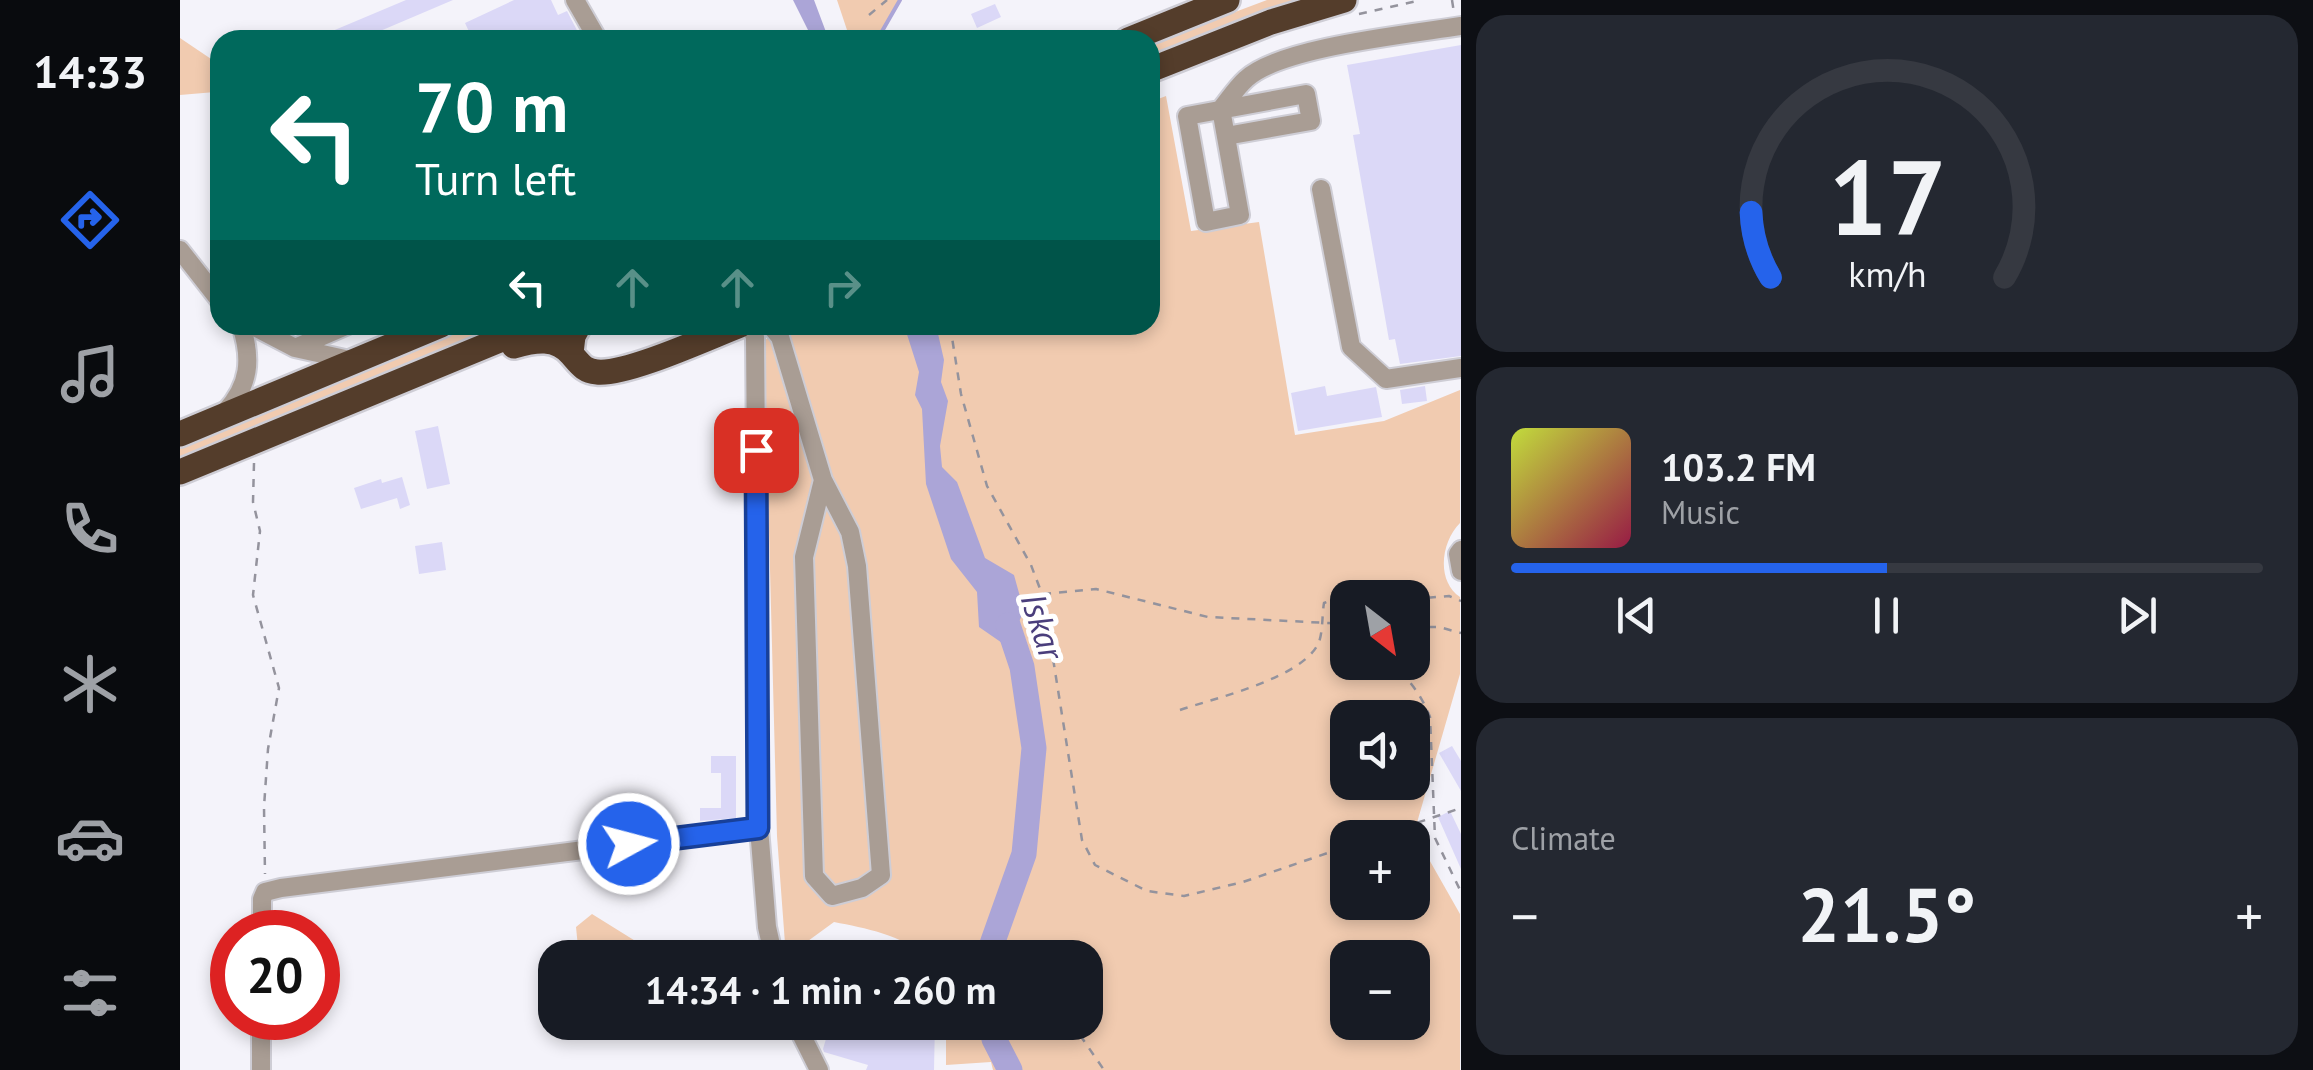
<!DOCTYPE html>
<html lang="en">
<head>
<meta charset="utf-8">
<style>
  :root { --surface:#171b24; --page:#242831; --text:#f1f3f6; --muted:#9ea1a6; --line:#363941; --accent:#2563eb }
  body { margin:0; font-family:"PT Sans",sans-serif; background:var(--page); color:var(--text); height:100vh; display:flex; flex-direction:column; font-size:38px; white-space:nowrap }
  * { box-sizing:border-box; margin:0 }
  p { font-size:32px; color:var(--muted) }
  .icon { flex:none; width:55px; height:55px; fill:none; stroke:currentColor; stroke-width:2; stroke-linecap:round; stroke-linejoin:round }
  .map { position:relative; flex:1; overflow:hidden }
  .details { display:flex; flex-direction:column; gap:15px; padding:15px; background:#0d0f14; width:852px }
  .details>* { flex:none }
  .top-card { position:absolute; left:30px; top:30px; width:950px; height:305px; border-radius:30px; box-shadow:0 5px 15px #0003; background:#00695c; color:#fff; overflow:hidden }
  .needle { width:65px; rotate:149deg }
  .tools { position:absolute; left:1150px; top:580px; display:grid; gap:20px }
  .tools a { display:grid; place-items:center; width:100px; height:100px; border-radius:20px; background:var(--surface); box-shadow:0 5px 15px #0003; font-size:50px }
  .speed { position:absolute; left:30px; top:910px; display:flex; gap:20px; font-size:50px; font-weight:700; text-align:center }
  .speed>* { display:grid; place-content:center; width:130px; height:130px; border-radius:50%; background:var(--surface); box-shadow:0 5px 15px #0003; line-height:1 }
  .speed .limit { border:15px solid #d22; background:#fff; color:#111 }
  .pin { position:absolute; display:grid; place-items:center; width:85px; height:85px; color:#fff; margin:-42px; border-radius:20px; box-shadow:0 5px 15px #0006 }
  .me { position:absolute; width:110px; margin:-55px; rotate:83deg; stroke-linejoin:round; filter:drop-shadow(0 0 8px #0008) }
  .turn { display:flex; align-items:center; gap:35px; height:210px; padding:0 40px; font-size:45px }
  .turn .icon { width:130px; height:130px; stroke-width:2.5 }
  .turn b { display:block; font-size:70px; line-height:85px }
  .lanes { display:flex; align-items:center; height:95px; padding:0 40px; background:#0003; justify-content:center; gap:50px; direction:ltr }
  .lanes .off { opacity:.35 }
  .big { font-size:75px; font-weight:600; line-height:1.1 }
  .details .widget { flex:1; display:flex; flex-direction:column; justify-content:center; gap:15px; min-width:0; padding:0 35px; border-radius:30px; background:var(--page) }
  .details .dial { align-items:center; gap:0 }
  .dial svg { height:260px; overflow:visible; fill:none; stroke:var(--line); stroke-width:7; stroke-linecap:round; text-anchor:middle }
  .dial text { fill:var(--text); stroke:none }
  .song { display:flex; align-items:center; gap:30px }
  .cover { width:120px; height:120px; border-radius:15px; background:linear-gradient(135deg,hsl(70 70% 55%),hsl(340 70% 35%)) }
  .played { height:10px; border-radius:5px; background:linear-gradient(90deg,var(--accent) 50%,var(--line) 50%) }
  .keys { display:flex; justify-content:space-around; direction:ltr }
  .heat { display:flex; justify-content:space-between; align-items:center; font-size:55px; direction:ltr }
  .trip { position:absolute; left:358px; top:940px; width:565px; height:100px; border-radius:30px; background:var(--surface); box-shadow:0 5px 15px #0003; font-weight:600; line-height:100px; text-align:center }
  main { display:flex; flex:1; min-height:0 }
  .dock { display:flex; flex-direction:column; width:180px; justify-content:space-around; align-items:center; background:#090b0e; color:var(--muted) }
  .dock .icon { width:70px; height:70px }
  .dock .on { color:var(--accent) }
  .dock b { font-size:45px; color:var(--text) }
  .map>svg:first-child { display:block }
  .green { fill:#f1cbb0; fill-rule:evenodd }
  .water { fill:#aba5d7 }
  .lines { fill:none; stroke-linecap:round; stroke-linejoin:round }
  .stream { stroke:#aba5d7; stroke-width:4 }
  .river { stroke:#aba5d7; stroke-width:25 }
  .building { fill:#dbd8f7 }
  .minor-casing { stroke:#cecdd5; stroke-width:22 }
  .highway-casing { stroke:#cecdd5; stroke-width:30 }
  .path { stroke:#94939d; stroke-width:2.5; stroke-dasharray:8 8; stroke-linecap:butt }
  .minor { stroke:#a99d94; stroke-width:18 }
  .highway { stroke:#543d2b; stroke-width:25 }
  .route-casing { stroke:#184099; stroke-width:25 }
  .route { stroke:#2563eb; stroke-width:18 }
  .labels { text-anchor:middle; stroke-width:10; stroke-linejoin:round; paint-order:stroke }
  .water-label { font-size:35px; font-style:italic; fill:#4a3e7c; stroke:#fff }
</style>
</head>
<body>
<main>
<nav class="dock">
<b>14:33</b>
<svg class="icon on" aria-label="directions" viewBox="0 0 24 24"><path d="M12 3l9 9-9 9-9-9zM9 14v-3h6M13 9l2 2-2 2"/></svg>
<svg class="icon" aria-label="music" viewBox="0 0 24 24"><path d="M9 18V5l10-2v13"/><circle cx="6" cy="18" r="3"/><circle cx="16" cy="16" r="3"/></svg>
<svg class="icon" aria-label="phone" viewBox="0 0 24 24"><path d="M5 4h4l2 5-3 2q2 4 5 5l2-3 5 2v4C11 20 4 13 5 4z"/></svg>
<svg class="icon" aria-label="climate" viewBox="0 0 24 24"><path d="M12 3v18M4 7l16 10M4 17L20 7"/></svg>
<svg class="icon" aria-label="car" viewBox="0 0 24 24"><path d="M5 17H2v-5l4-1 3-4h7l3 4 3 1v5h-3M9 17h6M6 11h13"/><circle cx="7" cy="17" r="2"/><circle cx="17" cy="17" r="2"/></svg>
<svg class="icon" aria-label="filters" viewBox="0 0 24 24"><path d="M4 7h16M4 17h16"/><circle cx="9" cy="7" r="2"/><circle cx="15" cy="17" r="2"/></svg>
</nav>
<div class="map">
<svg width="1281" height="1070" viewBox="0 0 1281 1070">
  <rect width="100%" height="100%" fill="#f4f3fa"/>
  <path class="green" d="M657 0H720L697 38 669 36Z
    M1087 0H1120L970 56V44Z
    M0 38 40 65V90L35 92 0 95Z
    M986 96 1011 231 1079 222 1115 435 1204 421 1280 390V523C1261 542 1256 581 1280 597V674L1234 833 1280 914V1070H813L811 1062 766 1065V1023L905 1022V958L746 957C722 935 685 928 654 922L606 957 597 836 584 341 603 325H970V102ZM1168 598H1232V662H1168ZM1168 718H1232V782H1168ZM1168 838H1232V902H1168ZM1168 958H1232V1022H1168Z
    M294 325H321L0 458V447Z
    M412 914 457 942 459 957H399L396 927Z"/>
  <path class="water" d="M613 0H634L649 40H633Z
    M724 325H756L764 360 761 382 768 401 760 446 762 467 777 482 805 558 834 575 844 611 836 628 838 654 799 627 797 592 771 559 746 484 742 409 735 395 739 372Z"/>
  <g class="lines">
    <path class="stream" d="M697 40 720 0"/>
    <path class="river" d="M807 958 844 854 854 748 842 667 828 625
      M810 1022 814 1039 830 1070"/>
  </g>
  <path class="building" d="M226 0H273L179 40H131Z
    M334 0H371L378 15 387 11 402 40H293L285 23Z
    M815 4 821 17 797 28 791 14Z
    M1281 45V356L1220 364 1215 339 1209 340 1173 135 1180 134 1167 65Z
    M1145 386 1147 396 1196 387 1202 417 1118 431 1111 393Z
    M1245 386 1247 401 1222 404 1220 390Z
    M258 426 270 484 247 489 235 431Z
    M222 477 230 505 220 509 217 498 181 509 174 488 201 479 202 483Z
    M262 542 266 570 239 574 235 546Z
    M1272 746 1281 761V791L1259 753Z
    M531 756H556V818L520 821V808H541V773H531Z
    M1270 811 1281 834V869L1258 817Z
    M727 946 728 958H689V950Z
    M651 1022H698L723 1029V1022H755L754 1070H686L688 1065 644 1052 643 1049Z"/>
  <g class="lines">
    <g class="minor-casing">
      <path id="minor" d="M395 0 418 40
        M1046 136 1131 121 1126 94 1007 116 1026 222 1060 215 1041 109C1049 99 1057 87 1066 79 1100 47 1231 34 1281 26
        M1141 189 1171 347 1206 379 1281 368
        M0 250 40 301
        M71 325 115 348 174 361
        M570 325 575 337 579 828 587 927 594 958
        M590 325 600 337 643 480 670 532 677 566 701 875 682 888 652 896 634 876 624 557 643 480
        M115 348 168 325
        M45 412C70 385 72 359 61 325
        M1281 550 1278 554 1281 571
        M82 932V899L85 892 101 888 579 828
        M615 1022 639 1070
        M81 1070V1018"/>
    </g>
    <g class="highway-casing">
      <path id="highway" d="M948 40 1047 0
        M970 70 1091 22 1164 0
        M334 346C355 340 376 336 392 355 400 364 404 371 417 372 447 375 529 337 560 325
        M391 353 393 336 399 325
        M0 434 261 325
        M0 472 356 325"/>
    </g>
    <path class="path" d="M1272 0 1274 13
      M1179 14 1241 0
      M689 15 707 0
      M770 325 781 394 807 486 851 565 862 594 916 589 1028 617 1168 624
      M74 463 73 502 80 531 73 595 99 688 88 749 84 807 85 874
      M863 596 902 840 915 865 967 891 1004 896 1063 882 1168 846
      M1232 599 1269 596 1281 601
      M1232 627H1259L1281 633
      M1207 662C1226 673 1242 696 1250 717L1255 838 1281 892
      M1000 710C1035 698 1124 678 1139 642 1143 631 1142 614 1144 603L1160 597 1168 598
      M1192 838 1281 808
      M851 941 856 958
      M891 1022 924 1070"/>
    <use href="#minor" class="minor"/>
    <use href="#highway" class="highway"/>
  </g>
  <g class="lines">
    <g class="route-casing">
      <path id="route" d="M449 844 578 828 576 450"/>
    </g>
    <use href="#route" class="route"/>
  </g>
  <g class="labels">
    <g class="water-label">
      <text transform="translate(862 626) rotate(72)" y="12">Iskar</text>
    </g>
  </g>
</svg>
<div class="tools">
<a><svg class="needle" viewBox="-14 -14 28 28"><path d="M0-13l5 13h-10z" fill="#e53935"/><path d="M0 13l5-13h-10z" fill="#9ea1a6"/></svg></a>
<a><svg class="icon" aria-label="sound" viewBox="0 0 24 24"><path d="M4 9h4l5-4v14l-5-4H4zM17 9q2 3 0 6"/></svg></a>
<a>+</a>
<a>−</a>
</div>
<div class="speed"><div class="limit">20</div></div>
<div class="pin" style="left:576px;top:450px;background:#d93025"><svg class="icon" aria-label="arrive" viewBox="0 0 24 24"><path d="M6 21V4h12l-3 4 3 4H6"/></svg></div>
<svg class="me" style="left:449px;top:844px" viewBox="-20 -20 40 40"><circle r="17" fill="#2563eb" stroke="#fff" stroke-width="3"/><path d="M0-11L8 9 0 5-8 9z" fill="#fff"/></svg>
<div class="trip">14:34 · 1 min · 260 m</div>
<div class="top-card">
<div class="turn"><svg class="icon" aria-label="left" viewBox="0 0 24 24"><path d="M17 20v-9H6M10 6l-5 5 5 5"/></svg><div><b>70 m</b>Turn left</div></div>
<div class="lanes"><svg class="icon" aria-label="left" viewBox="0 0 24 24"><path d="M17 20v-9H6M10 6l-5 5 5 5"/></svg><svg class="icon off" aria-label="ahead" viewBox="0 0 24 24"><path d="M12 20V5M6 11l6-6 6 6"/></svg><svg class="icon off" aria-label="ahead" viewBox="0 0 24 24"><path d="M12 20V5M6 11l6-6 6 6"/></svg><svg class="icon off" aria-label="right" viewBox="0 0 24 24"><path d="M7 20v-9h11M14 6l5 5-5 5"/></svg></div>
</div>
</div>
<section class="details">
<div class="widget dial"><svg viewBox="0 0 100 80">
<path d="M14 69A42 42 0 1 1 86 69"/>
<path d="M14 69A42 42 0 0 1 8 49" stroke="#2563eb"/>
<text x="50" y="56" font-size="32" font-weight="700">17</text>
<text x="50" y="72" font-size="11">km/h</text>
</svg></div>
<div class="widget">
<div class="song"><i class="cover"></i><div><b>103.2 FM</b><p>Music</p></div></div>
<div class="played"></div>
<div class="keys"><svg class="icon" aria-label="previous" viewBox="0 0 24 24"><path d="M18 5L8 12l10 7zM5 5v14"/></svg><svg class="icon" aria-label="pause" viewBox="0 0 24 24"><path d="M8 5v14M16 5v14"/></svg><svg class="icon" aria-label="next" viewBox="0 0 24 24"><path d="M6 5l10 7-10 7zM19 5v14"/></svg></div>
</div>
<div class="widget"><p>Climate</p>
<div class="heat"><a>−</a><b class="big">21.5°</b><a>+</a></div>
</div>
</section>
</main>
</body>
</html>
